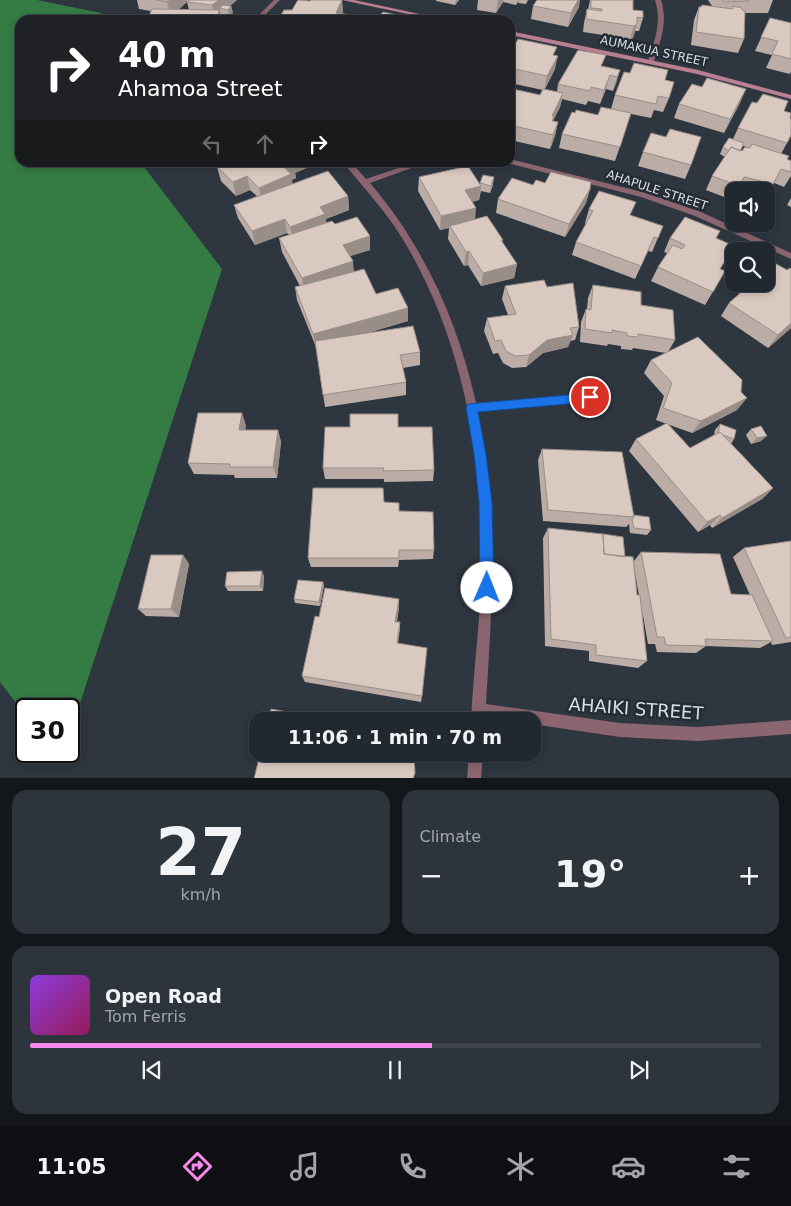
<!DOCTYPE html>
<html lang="en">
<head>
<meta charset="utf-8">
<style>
  :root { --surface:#222830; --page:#2e343c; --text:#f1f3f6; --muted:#a2a6ab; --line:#3f444c; --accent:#f788eb }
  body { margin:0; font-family:"DejaVu Sans",sans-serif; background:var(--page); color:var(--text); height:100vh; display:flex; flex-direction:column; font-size:19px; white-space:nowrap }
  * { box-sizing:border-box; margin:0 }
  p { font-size:16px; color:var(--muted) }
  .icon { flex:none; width:28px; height:28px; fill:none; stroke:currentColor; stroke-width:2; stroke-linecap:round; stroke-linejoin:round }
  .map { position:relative; height:778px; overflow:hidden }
  .drawer { display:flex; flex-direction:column; gap:12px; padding:12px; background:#13161a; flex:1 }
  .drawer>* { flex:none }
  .banner { position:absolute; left:15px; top:15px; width:500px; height:152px; border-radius:15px; box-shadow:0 2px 8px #0003,0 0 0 1px var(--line); background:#202124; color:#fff; overflow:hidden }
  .fabs { position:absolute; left:725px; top:182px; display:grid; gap:10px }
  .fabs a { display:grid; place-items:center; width:50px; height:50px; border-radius:10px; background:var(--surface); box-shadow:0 2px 8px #0003,0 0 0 1px var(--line); font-size:25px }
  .speed { position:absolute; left:15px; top:698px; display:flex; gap:10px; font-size:25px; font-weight:700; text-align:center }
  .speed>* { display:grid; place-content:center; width:65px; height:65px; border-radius:50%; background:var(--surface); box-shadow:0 2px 8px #0003,0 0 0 1px var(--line); line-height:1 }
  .speed .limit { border:2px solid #111; border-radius:8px; background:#fff; color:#111 }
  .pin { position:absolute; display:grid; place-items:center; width:42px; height:42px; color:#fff; margin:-21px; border:2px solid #fff; border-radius:50%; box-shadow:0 1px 5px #0007 }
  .me { position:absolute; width:55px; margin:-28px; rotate:1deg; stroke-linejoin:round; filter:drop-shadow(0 0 4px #0008) }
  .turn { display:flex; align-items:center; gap:18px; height:105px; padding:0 20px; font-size:22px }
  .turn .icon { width:65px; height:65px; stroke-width:2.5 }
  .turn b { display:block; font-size:35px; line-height:42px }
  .lanes { display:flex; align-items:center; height:48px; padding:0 20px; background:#0003; justify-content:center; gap:25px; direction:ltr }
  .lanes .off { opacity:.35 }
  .big { font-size:38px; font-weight:800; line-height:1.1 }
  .drawer .widget { flex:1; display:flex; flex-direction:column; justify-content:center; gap:8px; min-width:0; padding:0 18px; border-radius:15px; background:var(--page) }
  .drawer .dial { align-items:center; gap:0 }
  .dial b { font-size:65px; line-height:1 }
  .song { display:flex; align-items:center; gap:15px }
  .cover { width:60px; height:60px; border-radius:8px; background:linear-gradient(135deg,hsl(270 70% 55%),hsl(330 70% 35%)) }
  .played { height:5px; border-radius:2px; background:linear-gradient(90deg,var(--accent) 55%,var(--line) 55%) }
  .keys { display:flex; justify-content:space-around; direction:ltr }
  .heat { display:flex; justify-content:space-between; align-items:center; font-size:28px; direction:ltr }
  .drawer .tiles { flex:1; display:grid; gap:12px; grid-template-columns:1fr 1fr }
  .widget:last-child { grid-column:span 2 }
  .trip { position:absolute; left:249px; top:712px; width:292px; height:50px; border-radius:15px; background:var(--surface); box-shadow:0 2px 8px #0003,0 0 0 1px var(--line); font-weight:800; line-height:50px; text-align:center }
  .tabs { display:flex; height:80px; justify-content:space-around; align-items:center; background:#0e1013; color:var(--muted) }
  .tabs .icon { width:35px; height:35px }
  .tabs .active { color:var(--accent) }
  .tabs b { font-size:22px; color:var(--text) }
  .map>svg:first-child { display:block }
  .forest { fill:#357c44 }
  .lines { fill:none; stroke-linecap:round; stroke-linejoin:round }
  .street { fill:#8b656f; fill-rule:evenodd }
  .secondary { fill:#ba7f90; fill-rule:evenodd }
  .wall { fill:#bbada6; fill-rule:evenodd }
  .shaded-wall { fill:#988d87 }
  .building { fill:#d9c9c1; stroke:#988d87 }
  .route { fill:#1a73e8; stroke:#114b97 }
  .labels { text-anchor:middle; stroke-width:5; stroke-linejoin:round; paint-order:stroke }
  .far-street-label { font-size:12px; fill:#d9dee4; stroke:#242c36 }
  .near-street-label { font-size:18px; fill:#d9dee4; stroke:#242c36 }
</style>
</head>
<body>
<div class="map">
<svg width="791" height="779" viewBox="0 0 791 779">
  <rect width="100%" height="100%" fill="#2e3640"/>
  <path class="forest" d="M0 0H37L101 13V20H20V162L141 163 222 269 69 737V709H26V716L0 682Z"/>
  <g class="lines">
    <path class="street" d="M274 0H280L260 20H254Z
      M655 0H661C668 22 661 40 654 61L651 63 648 61C655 40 662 22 655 0Z
      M510 159 646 193 701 212 791 253V259L695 216 641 197 507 163 510 162Z
      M343 162H351L366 179 416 162H428L370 183C424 246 458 322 476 403L590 393 594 394 595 397 594 400 590 401 478 412C499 509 492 606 486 704L620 723 698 727 791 720V734L698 741 620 737 532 724V721H511L485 718V721H471C473 676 479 631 481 585 485 468 466 345 405 243 388 213 364 189 343 162Z
      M469 754H483L481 779H467Z"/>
    <path class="secondary" d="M342 0H354L448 20H436Z
      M510 31 698 70 791 95V99L697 74 510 35Z"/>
  </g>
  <path class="wall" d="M137 0H237L230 6H231L233 13 229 16 221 15V14H220L151 11 139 9ZM187 2 189 10H178Z
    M342 0 343 14H345V20H281L280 16 310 1Z
    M436 0H459L455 5 436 1Z
    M478 0H528L526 4 518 3 519 0 516 5 503 2 496 13 477 10Z
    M590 0H633V10L643 18 639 31H635L633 38 630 39 583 32 584 23 587 9 588 10Z
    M708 0H773L768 13H746L745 12 744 39 738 53 691 45 694 20 699 7 712 6Z
    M533 6 579 7 568 27 531 19Z
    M770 18 791 23V71L790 74 766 68 772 55 755 51Z
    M510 53 555 55V69L545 89 557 92 558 84 603 66 620 70 613 91 606 89 600 104 588 101 586 105 562 99 560 107 553 121 558 122 555 136 550 149 510 140V93L540 95 543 90 510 83Z
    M665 80 669 98 663 112 654 110 651 118 631 114 615 161 559 148 562 134 611 109 615 95Z
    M740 103 724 133 674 118 679 104Z
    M784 111 790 118 787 143 781 154 787 160 791 172V176L784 187 774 183 766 196V191H734V197L732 200 706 190 712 176 725 157 720 154 723 147 733 139 738 128ZM743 146 750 148 742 151H740Z
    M643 152 691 165 685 179 638 166Z
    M228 162H308L309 167 295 173 296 178 292 180V184L348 196 349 210 326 219V223L370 250 350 256 354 272 376 294 408 308V321L364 334 420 352V365L403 368 406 382V395L325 407 316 347 297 300 295 287 300 286 282 252 279 238 289 235 287 233 255 245 238 218 234 205 257 196 250 190 236 196 221 181 217 167Z
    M419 177 493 185 490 193 481 191 479 200 472 202 475 219 503 240 502 242 517 264 514 278 481 286 468 265 464 266 448 239 449 228 440 230 418 191Z
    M545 183 590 189 586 203 565 237 496 213 498 199 533 185Z
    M791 198V207L787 205Z
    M589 209 631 216 663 226 652 252 648 251 635 279 572 255 576 242 586 224 585 223Z
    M720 231 716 238 721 269 725 271 705 305 651 281 658 267 667 253 664 252 670 238Z
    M787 270 791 328 768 348 721 316 729 303 740 293 747 284H766Z
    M593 285 641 305 675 340 668 352 737 410 692 433 667 424 690 448 714 435 715 430 720 424 734 439 731 444 773 488 762 499 712 528 710 525 698 532 629 451 636 439 667 424 656 420 664 396 644 373 651 360 666 353 633 348 632 350 621 349V346L608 344 607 346 580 342 581 322 586 309H587L588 298Z
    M505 286 547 287 579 327 575 340 570 341 568 347 543 353 526 367 512 368 503 363 498 353 493 354 484 331 487 318 508 315 502 299Z
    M246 425 245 430H278L281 442 277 478H235L234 475 194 474 188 463Z
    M398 427 434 470 433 481 384 482V479H325L323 468Z
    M751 429 761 441 751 444 746 435Z
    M542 449 633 515 651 530 647 535 630 533 629 524 626 527 543 521 538 460Z
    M384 502 399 511 434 550 433 559 399 560 398 567H311L308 558Z
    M548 528 625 557 634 561 641 552 731 594 750 595 733 557 744 548 791 541V642L772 645 771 642 760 648 706 646 696 653 657 652 655 644H648L642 610 647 661 638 668 589 661V651L545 646 543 538ZM635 571 637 585 639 595H637Z
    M183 555 189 564 179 617 146 616 138 609Z
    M264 576 263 591H228L225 586Z
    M323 582 324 586 320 606 295 603 294 599Z
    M399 599V607L397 622H400L398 643 422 696 421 702 305 682 302 676 319 617Z"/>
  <path class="shaded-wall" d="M170 0H187V2L171 16 167 2Z
    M219 0H237L226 9 220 8 221 20H217L215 19 212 5Z
    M342 0 343 13 340 20 336 13Z
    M456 0H459L455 5Z
    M498 0H504L503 2 496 13Z
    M578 0H580L579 7 568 27 571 13Z
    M231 6 233 13 229 16 228 10Z
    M637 24 633 38 630 39 634 26Z
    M558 56 555 69 544 90 547 76Z
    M620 70 616 84 613 91 617 77Z
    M610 75 606 89 600 104 604 90Z
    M746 89 740 103 724 133 730 119Z
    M563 93 560 107 553 121 551 130 552 116Z
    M558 122 555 136 550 149 553 135Z
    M200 162H207L200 165Z
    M291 162H308L309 167 295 173 296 178 292 180 293 188 262 202 259 188Z
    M247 176 250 190 236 196 233 182Z
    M494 177 493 185 490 193 491 186Z
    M481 186 479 200 464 203 465 190Z
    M590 189 586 203 565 237 569 224Z
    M348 196 349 210 326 219 327 228 293 240 290 227 320 207Z
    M476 208 475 222 450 226 449 228 440 230 441 216Z
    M285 219 287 233 255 245 252 231Z
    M370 236V250L344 258 343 245Z
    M469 251 468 265 464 266 466 252Z
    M353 261 354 275 304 292 302 278Z
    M517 264 514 278 481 286 483 273Z
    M408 308V321L316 347 313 334Z
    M791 323V328L768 348 778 335Z
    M573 335 568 347 543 353 526 367 529 355 547 340Z
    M747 398 737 410 692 433 701 421Z
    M242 413 246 425 243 442 239 430Z
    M278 430 281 442 277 478 273 467Z
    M767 436 761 441 751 444 757 438Z
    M773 488 762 499 712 528 722 518Z
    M720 515 710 525 698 532 707 522Z
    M183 555 189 564 179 617 171 609Z
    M262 571 264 576 263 591 260 586Z
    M323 582 324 586 320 606 319 602Z
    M399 599V607L395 629V622Z
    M400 622V630L397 650V643Z"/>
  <path class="building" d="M156 0H170L167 2Z
    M190 0H219L212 5 187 2Z
    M298 0 310 1 311 0H342L336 13 345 14 342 20H332L280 16 284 10H292Z
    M537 0H578L571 13 533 6Z
    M591 0H633V10L643 11V18L637 17V24L634 26 586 19 587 9 602 11V9L591 8Z
    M722 0H749L750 1 724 2Z
    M223 5 231 6 228 10 220 8Z
    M702 5 733 9V6L742 8V10L745 11 744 39 696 32 699 7H701Z
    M152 9 219 10 217 20H147Z
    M383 12 402 16 399 20H360L364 16 378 18Z
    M770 18 791 23V59L772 54 778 41 761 37Z
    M518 39 557 47 553 55 558 56 547 76 510 68V53Z
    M578 50 606 55 601 66 620 70 617 77 610 75 604 90 591 87 590 91 558 84Z
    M634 63 668 70 665 80 674 82 669 98 658 96 656 104 615 95 624 72 630 73Z
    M707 78 746 89 730 119 679 104 692 84 702 87Z
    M513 89 540 95 543 89 563 93 552 116H554L552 121 558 122 553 135 510 125V123L512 119H510V93Z
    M763 94 788 101 784 111 791 113 790 118 791 119V135L787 143 738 128 752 102 757 103Z
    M601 107 631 113 620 147 562 134 572 112 575 113 576 110 598 115Z
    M670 129 701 137 691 165 643 152 651 133 666 137Z
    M729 138 744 143 740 151 731 147 729 151 723 147Z
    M752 144 789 156 787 159 791 161V172L781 169 773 184 744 177 739 186 712 176 731 147 742 151 745 147 750 148Z
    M228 162H292L294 164 285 168 291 174 259 188 247 176 233 182 217 167Z
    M468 166 481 186 465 190 476 208 441 216 419 177Z
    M328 171 348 196 320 207 325 214 290 227 285 219 252 231 234 205Z
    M551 172 591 182 590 189 569 224 498 199 512 178 533 185 536 180 545 183Z
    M483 175 494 177 491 186 480 183Z
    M599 191 636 202 630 215 663 226 658 238 654 237 641 266 576 242 593 211 589 209Z
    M487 216 503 240H501L517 264 483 273 469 251 466 252 450 226Z
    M357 217 370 236 343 245 353 261 302 278 279 238 332 221 335 224Z
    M685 217 720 231 716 238 734 246 720 269 725 271 713 292 658 267 673 245 682 249 685 245 670 238Z
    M771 261 787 270 790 268 791 269V323L778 335 729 303 746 288 744 287 748 284H766V265Z
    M364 269 376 294 398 288 408 308 313 334 295 287Z
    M544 280 547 287 573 283 579 327 570 328 573 335 547 340 529 355 515 356 506 351 501 340 495 341 487 318 516 314 505 286Z
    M593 285 641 292V305L673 310 675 340 638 334V337L627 336V333L612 330V333L585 329 586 309 591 310Z
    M413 326 420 352 400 355 406 382 323 395 315 341Z
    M698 337 742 380 741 392 747 398 701 421 663 408 672 383 651 360Z
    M198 413H242L239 430H278L273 467H230V464L188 463Z
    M350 414H398V427H432L434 470 383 471 384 468H323L325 427H350Z
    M667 423 690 448 720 432 773 488 722 518 720 515 707 522 636 439Z
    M720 424 736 430 734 439 723 435 720 432 718 433Z
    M761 426 767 436 757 438 751 429Z
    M542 449 622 452 634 517 548 510Z
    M313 488H383L384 502 399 503V511L433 512 434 550H399V558H308Z
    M633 515 649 517 651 530 634 528 632 519 634 517Z
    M548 528 603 534 604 554 633 557 637 595H640L647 661 596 655V645L551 639Z
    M603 534 623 537 625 557 604 554Z
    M791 541V637L786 638 744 548Z
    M641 552 720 554 731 594 752 595 773 641 705 639 706 646 666 645 664 637H657Z
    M151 555H183L171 609H138Z
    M262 571 260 586H225L227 572Z
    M298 580 323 582 319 602 294 599Z
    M325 588 399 599 395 622H400L397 643 427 648 422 696 302 676 315 616 319 617Z
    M271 709 337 721H268Z
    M260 754H414L415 773 413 779H254Z"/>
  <path class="route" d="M590 393 594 394 596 397 594 401 590 402 478 412 486 454 492 502 494 588 492 593 487 595 482 593 480 588 479 502 474 454 466 408 468 404Z"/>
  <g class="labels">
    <g class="far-street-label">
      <text transform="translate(654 51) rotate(12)" y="4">AUMAKUA STREET</text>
      <text transform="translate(657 190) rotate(18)" y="4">AHAPULE STREET</text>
    </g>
    <g class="near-street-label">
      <text transform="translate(636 709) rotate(4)" y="6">AHAIKI STREET</text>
    </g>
  </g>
</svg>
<div class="fabs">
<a><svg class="icon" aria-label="sound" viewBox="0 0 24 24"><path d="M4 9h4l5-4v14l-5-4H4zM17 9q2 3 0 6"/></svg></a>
<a><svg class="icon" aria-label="search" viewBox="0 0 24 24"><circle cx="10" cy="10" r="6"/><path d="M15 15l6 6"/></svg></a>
</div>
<div class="speed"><div class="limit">30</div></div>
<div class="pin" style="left:590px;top:397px;background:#d93025"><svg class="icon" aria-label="arrive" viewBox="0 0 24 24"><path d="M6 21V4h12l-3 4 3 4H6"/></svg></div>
<svg class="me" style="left:487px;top:588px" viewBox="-20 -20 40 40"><circle r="19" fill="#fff"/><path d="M0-13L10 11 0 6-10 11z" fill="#1a73e8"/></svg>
<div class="trip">11:06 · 1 min · 70 m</div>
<div class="banner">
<div class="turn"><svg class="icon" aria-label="right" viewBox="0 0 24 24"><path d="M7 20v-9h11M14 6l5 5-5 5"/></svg><div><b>40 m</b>Ahamoa Street</div></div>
<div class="lanes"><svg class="icon off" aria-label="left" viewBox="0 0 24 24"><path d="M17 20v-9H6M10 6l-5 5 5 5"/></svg><svg class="icon off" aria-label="ahead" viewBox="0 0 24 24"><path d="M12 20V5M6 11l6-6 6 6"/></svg><svg class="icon" aria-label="right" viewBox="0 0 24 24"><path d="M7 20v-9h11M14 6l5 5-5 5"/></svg></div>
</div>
</div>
<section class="drawer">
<div class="tiles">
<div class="widget dial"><b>27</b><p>km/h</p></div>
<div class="widget"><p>Climate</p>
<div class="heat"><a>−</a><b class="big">19°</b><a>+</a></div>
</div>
<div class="widget">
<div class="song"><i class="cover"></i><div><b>Open Road</b><p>Tom Ferris</p></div></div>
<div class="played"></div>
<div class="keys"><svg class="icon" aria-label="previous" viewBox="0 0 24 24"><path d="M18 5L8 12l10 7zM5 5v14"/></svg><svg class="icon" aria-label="pause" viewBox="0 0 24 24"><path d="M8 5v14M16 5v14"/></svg><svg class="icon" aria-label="next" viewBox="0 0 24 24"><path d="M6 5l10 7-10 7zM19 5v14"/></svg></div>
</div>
</div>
</section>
<nav class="tabs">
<b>11:05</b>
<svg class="icon active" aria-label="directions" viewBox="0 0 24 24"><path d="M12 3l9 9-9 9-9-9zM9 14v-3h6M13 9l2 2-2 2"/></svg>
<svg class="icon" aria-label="music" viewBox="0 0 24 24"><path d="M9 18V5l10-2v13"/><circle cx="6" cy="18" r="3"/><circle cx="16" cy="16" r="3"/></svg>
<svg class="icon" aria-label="phone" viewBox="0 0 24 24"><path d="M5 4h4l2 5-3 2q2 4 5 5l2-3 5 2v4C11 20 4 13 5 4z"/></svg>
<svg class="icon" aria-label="climate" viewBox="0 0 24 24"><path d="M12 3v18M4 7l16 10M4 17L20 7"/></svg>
<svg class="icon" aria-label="car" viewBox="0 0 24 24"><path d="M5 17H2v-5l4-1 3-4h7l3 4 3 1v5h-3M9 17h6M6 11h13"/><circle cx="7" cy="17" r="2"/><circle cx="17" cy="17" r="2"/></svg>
<svg class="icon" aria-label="filters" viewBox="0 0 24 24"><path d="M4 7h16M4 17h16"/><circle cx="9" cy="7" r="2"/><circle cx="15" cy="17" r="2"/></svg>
</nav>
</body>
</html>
